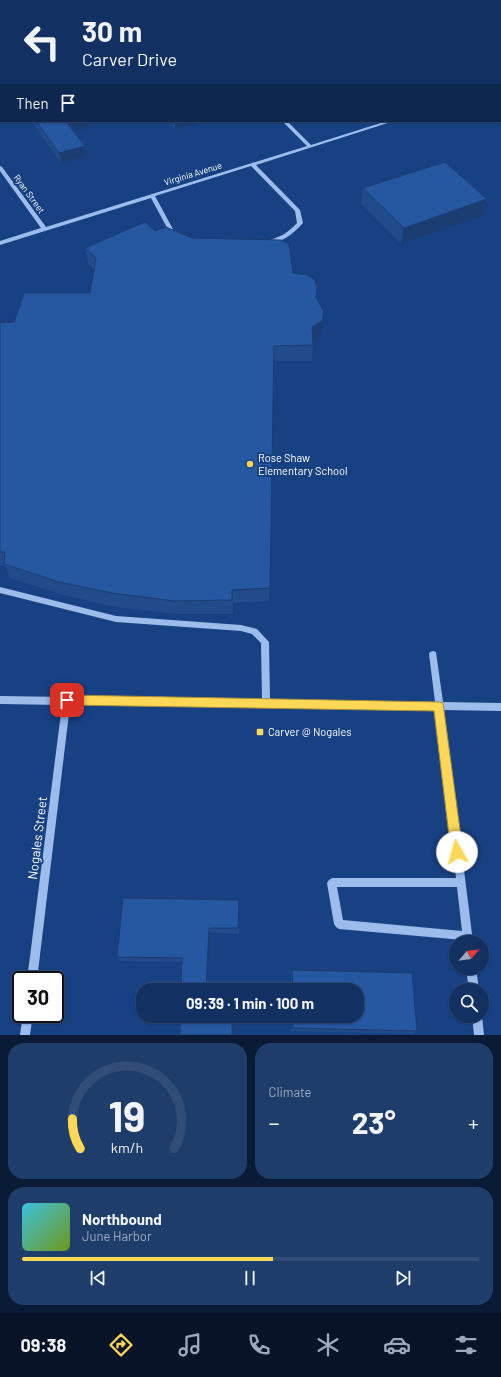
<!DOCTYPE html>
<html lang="en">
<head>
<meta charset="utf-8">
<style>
  :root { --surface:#123162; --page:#1f3d6b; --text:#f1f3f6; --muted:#9ca9be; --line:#314c77; --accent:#ffd757 }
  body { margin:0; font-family:Barlow,sans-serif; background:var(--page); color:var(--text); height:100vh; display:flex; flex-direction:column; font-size:15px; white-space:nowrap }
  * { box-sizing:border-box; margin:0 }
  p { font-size:13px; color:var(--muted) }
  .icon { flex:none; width:22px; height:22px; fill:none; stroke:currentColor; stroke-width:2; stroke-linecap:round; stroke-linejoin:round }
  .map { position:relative; height:1035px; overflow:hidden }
  .panel { display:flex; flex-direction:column; gap:8px; padding:8px; background:#0a1b36; flex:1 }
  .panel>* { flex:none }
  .banner { position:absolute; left:0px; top:0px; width:501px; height:122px; box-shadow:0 1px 3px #0004,0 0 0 1px var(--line); background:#123162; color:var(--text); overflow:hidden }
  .needle { width:26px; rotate:62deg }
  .tools { position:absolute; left:449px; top:935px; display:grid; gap:8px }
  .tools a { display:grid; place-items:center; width:40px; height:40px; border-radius:50%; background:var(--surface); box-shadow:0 1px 3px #0004,0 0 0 1px var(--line); font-size:20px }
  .speed { position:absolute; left:12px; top:971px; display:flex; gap:8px; font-size:20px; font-weight:700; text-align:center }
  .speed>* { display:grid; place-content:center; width:52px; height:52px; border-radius:50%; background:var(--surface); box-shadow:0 1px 3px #0004,0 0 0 1px var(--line); line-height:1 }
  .speed .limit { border:2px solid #111; border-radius:6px; background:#fff; color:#111 }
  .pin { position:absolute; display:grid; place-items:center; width:34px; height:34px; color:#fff; margin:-17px; border-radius:8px; box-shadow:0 2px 6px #0006 }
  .me { position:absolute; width:44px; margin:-22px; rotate:353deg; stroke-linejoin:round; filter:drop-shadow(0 0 3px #0008) }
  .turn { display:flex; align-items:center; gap:14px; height:84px; padding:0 16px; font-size:18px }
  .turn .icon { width:52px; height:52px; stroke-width:2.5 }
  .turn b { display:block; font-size:28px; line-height:34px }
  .then { display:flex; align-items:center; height:38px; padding:0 16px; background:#0003; gap:8px; font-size:15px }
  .big { font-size:30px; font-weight:700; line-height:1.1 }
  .panel .widget { flex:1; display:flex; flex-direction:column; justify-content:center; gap:6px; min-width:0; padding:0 14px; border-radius:16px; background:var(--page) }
  .panel .dial { align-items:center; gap:0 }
  .dial svg { height:104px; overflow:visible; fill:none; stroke:var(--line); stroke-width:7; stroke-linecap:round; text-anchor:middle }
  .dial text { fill:var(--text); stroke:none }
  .song { display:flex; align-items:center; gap:12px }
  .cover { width:48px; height:48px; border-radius:6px; background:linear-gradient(135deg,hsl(190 70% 55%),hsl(80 70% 35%)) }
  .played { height:4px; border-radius:2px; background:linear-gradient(90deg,var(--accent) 55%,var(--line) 55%) }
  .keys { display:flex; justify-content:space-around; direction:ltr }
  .heat { display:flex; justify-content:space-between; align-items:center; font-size:22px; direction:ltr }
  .panel .tiles { flex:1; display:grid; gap:8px; grid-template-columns:1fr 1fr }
  .widget:last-child { grid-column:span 2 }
  .trip { position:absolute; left:136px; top:983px; width:228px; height:40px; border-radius:16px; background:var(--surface); box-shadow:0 1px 3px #0004,0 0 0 1px var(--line); font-weight:700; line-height:40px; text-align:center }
  .tabs { display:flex; height:64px; justify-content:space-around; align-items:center; background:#071427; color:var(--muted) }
  .tabs .icon { width:28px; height:28px }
  .tabs .on { color:var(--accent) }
  .tabs b { font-size:18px; color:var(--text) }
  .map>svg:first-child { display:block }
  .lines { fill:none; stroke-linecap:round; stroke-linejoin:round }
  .minor { fill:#9cbcec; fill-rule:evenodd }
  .wall { fill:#214b8a }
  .shaded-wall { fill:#1b3d71 }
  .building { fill:#2657a1; stroke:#1b3d71 }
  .route { fill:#ffd757; stroke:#a68c39 }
  .poi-dot { fill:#ffd757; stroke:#184183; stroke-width:1.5 }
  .labels { text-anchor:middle; stroke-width:4; stroke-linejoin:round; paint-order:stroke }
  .far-street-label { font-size:9px; fill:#fff; stroke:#184183 }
  .poi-label { font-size:11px; fill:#fff; stroke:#184183; text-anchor:start }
  .near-street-label { font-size:13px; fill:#fff; stroke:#184183 }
</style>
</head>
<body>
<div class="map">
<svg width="501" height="1035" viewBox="0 0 501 1035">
  <rect width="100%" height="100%" fill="#184183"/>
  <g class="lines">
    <path class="minor" d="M156 0H160L161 1H157Z
      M425 0H429L430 1H426Z
      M500 50H501V53H500Z
      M500 86H501V89H500Z
      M282 121H287L311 145 387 121H394L256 165 300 210 303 223 302 224C292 235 282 242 268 244L265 242 266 241C279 238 288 233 297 223L295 211 251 166 155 196 175 233 179 236 178 237H174L171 235 151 198 0 245V241L41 228 0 171V166L2 167 46 227 307 146Z
      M0 587 116 616 241 625 257 629 269 642 270 700 435 702 429 654 430 652 433 651 436 652 443 702 501 703V711L444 710 473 942H463V940L339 929 336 927 334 924 327 883 329 880 332 878H456L436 710 70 705 37 980H27L62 705 0 704V696L65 697 67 696 70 697 262 700 261 643 252 634 241 631 116 622 0 593ZM337 887H457L462 931 343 920Z
      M466 968H476L479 990H469Z
      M23 1014H33L30 1035H20Z
      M472 1016H482L484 1035H474Z"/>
  </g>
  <path class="wall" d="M204 0H262L263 1H205Z
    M350 0H403L404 1H351Z
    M470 0H501V21L500 20V1H472Z
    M0 5 1 7V85L0 84Z
    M31 121H88L89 127 74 131 87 156 61 163Z
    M168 121H207L175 130Z
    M363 188 487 199 483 215 401 244 361 204Z
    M155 231 192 238 293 273 317 288 316 298 322 328 320 336 313 341 312 361H274L269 601 233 603V614H176L115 607 63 595 10 578 5 566H0V323L14 322 90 293 94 269 88 264 85 248Z
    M239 906V934L210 933 207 989 181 990 182 962 120 961 117 957Z
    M292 970 412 973 417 1031 413 1034 292 1031V1016H357V990H292L291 975Z"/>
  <path class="shaded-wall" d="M74 121H88L89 127 69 133 67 123Z
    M175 121H207L175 130Z
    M85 146 87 156 61 163 59 153Z
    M487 199 483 215 401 244 404 228Z
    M324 312 322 328 320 336 311 342 312 327Z
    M209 928 210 933 207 990H206Z"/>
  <path class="building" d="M47 0H95L96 1H48Z
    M103 0H127L128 1H99Z
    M215 0H262L263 1H216Z
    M363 0H403L404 1H365Z
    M488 0H501V9L500 8V1H490Z
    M0 5 1 7V78L0 77Z
    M36 121H74L67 123 85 146 59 153Z
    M445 162 487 199 404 228 363 188Z
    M145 222 155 231 166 227 192 238 281 240 289 244 293 273 307 275 315 280 317 288 316 297 324 312 322 321 312 327 313 345 274 346 270 588 232 590V600L174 601 112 593 59 582 4 564 5 552H0V323L14 322 24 293H90L96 258 85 248Z
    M123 898 239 900 238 928H209L206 989H232V990H181L182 958 117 957Z
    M292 970 412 973 417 1031 293 1028V1016H357V990H293Z
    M180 1016H232V1035H180Z"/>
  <path class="route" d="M67 695 439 702 443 703 463 852 461 856 457 858 453 856 451 852 434 711 67 705 64 703 62 700 64 696Z"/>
  <g class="poi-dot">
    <circle cx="250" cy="464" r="4"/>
    <rect x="256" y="728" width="8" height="8" rx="2"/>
  </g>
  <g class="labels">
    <g class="far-street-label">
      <text transform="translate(193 174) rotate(-17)" y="3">Virginia Avenue</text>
      <text transform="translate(29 194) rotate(54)" y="3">Ryan Street</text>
    </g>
    <g class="poi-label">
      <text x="258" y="462">Rose Shaw<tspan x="258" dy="13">Elementary School</tspan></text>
      <text x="268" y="736">Carver @ Nogales</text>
    </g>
    <g class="near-street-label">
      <text transform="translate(37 838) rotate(-83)" y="5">Nogales Street</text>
    </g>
  </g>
</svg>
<div class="tools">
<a><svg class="needle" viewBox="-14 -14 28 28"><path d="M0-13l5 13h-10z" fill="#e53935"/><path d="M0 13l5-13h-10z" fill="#9ca9be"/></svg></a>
<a><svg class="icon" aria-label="search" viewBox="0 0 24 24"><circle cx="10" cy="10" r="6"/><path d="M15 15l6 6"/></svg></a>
</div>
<div class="speed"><div class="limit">30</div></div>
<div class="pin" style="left:67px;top:700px;background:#d93025"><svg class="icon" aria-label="arrive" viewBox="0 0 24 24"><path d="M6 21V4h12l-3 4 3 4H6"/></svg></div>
<svg class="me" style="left:457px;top:852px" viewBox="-20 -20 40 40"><circle r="19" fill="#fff"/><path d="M0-13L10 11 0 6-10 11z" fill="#ffd757"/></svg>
<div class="trip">09:39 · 1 min · 100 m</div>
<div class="banner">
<div class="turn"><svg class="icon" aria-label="left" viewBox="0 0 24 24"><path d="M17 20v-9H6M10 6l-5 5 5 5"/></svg><div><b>30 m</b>Carver Drive</div></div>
<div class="then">Then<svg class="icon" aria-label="arrive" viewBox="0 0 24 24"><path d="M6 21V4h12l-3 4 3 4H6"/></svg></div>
</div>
</div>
<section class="panel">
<div class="tiles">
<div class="widget dial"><svg viewBox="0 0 100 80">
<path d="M14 69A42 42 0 1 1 86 69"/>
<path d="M14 69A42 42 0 0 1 8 46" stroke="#ffd757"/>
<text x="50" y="56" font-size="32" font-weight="700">19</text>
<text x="50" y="72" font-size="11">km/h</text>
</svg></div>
<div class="widget"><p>Climate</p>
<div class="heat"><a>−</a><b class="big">23°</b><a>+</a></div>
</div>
<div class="widget">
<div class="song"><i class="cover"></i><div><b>Northbound</b><p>June Harbor</p></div></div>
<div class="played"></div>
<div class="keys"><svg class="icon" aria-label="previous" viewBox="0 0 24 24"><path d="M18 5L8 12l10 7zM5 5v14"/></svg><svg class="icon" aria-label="pause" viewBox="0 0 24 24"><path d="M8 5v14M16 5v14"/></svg><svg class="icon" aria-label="next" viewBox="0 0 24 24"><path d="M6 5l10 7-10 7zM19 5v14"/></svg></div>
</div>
</div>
</section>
<nav class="tabs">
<b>09:38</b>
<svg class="icon on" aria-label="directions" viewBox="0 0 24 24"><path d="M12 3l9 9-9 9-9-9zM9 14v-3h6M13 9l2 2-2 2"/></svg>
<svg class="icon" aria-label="music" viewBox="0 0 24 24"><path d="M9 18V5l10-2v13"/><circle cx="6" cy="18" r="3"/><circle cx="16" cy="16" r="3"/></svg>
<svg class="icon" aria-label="phone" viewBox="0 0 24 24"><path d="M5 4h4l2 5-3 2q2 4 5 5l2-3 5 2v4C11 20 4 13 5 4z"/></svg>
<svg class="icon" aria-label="climate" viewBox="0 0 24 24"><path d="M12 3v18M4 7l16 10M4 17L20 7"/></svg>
<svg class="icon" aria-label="car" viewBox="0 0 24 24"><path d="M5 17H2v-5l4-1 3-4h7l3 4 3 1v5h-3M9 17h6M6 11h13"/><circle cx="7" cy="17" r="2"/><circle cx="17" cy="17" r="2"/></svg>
<svg class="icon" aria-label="filters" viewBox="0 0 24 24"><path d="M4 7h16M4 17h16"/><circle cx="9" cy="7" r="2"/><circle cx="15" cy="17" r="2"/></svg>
</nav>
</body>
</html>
